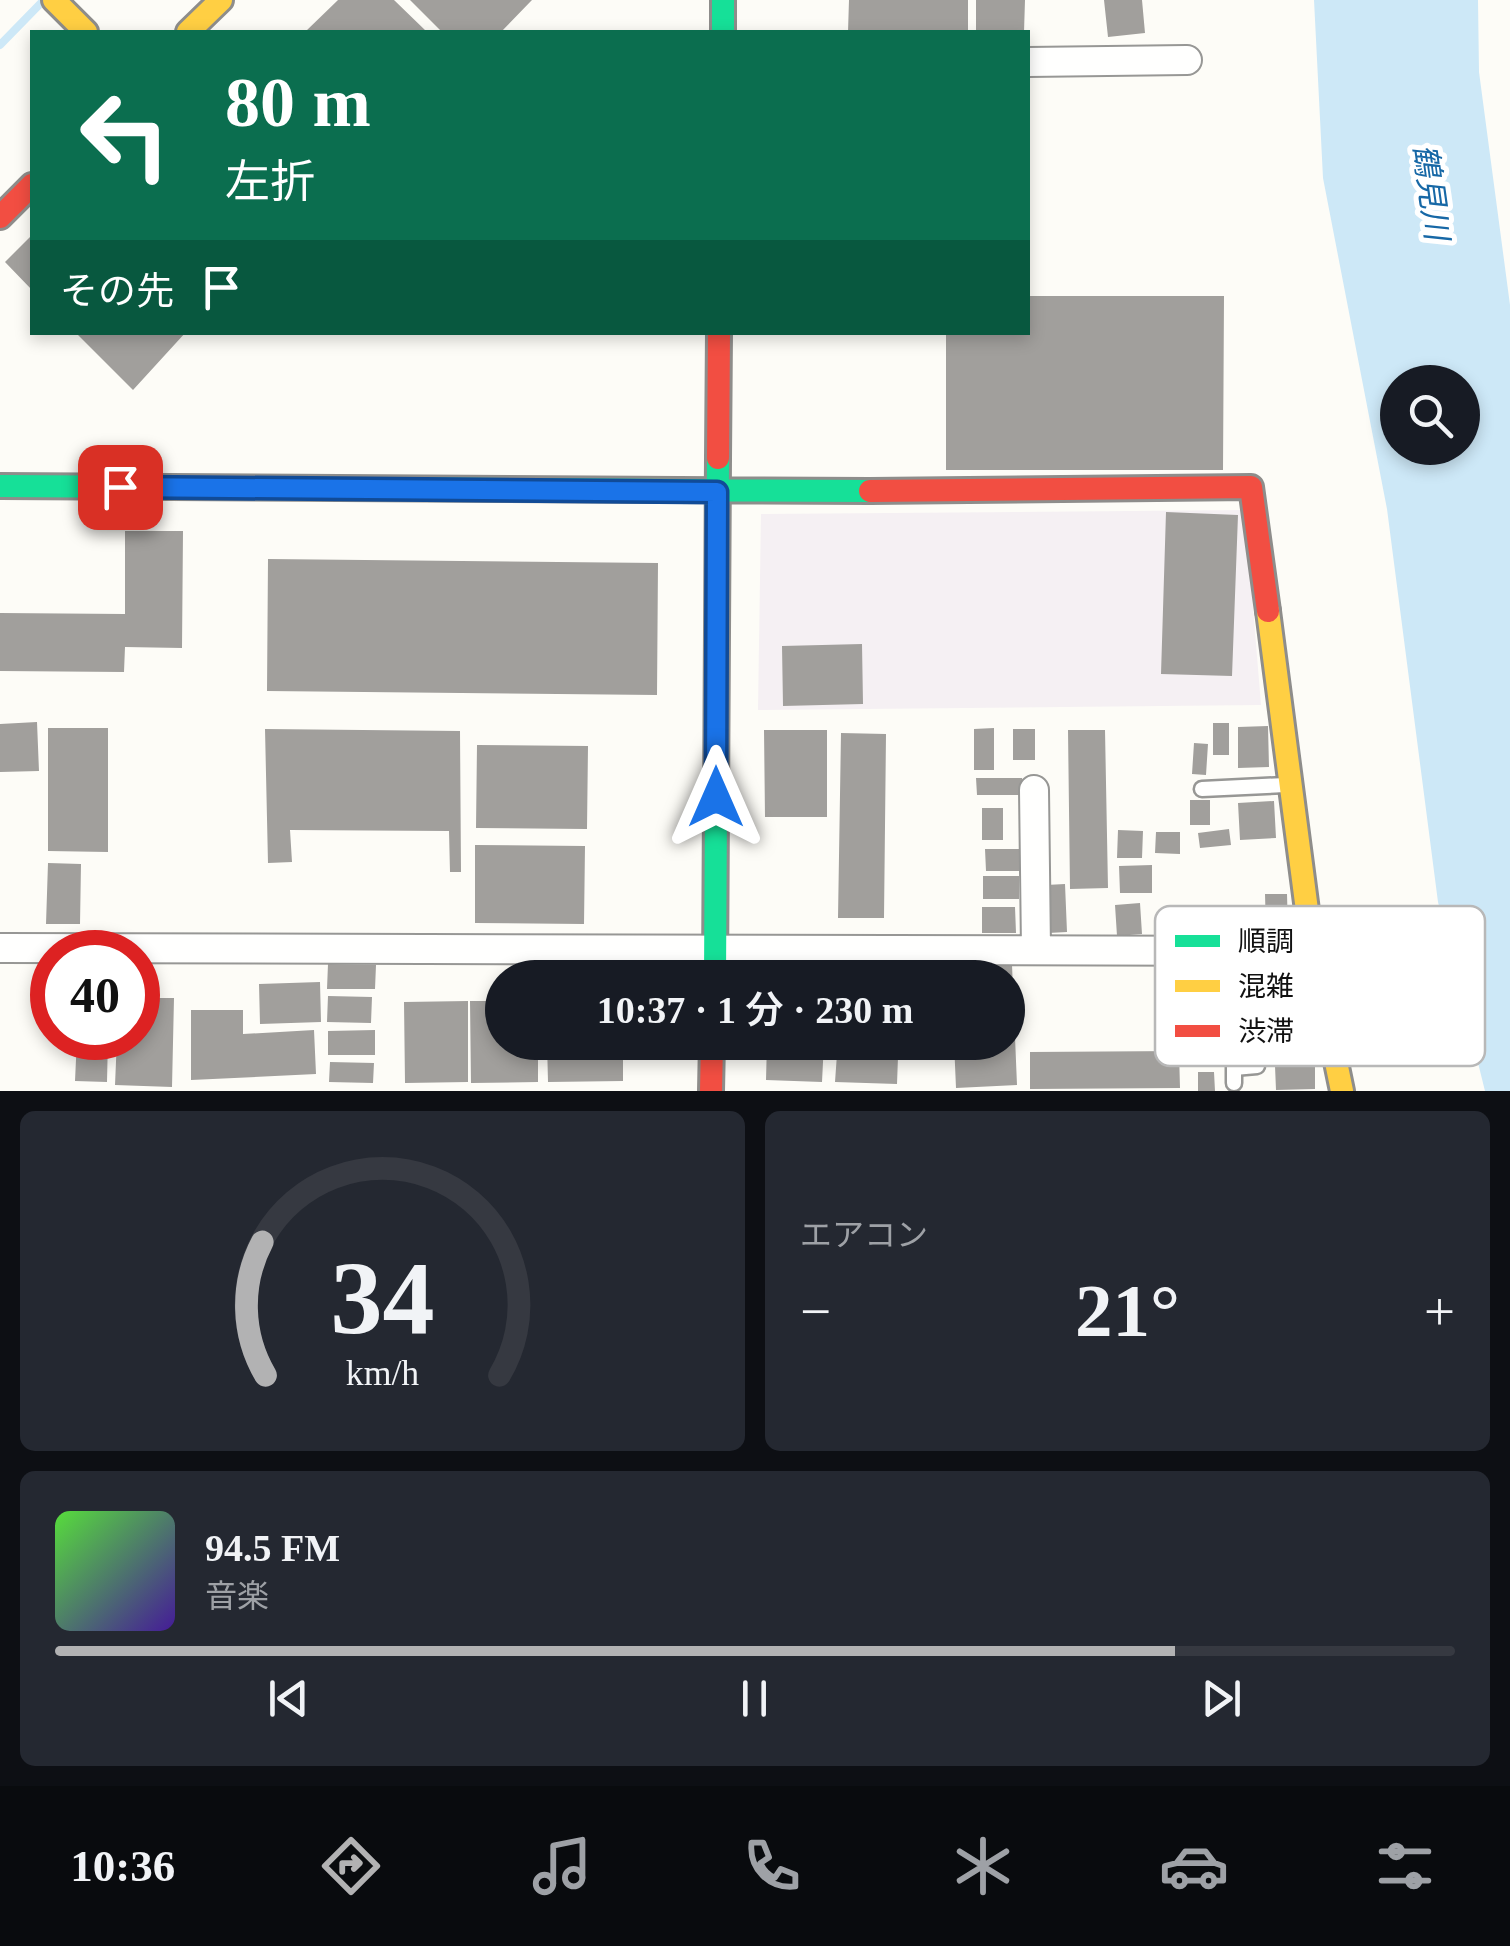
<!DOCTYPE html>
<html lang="ja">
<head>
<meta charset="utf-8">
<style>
  :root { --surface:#171b24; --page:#242831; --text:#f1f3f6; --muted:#9ea1a6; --line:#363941; --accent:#b2b2b3 }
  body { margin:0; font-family:"Times New Roman","Noto Sans JP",serif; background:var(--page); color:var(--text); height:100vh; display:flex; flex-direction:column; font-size:38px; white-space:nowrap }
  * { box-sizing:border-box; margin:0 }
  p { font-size:32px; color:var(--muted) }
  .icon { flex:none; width:55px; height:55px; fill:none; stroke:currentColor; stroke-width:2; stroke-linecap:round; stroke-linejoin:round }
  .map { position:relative; height:1091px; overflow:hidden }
  .sheet { display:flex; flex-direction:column; gap:20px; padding:20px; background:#0d0f14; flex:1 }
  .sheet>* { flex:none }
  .guide { position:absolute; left:30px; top:30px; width:1000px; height:305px; border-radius:0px; box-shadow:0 5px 15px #0003; background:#0b6e4f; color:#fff; overflow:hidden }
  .controls { position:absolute; left:1380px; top:365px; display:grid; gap:20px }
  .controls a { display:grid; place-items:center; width:100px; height:100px; border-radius:50%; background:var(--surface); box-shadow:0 5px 15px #0003; font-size:50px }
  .speed { position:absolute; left:30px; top:930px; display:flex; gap:20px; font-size:50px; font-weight:700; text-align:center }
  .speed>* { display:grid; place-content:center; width:130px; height:130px; border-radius:50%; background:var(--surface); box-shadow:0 5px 15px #0003; line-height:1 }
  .speed .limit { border:15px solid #d22; background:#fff; color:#111 }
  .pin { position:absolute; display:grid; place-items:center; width:85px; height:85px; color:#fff; margin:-42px; border-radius:20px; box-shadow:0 5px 15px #0006 }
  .me { position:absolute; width:110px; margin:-55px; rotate:0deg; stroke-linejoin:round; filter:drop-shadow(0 0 8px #0008) }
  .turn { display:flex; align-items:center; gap:35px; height:210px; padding:0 30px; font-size:45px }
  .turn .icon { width:130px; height:130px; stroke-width:2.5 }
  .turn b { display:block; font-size:70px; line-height:85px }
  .then { display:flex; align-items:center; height:95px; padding:0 30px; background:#0003; gap:20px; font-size:38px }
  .big { font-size:75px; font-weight:600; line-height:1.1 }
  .sheet .widget { flex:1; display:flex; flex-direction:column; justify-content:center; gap:15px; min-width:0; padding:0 35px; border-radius:15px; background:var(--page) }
  .sheet .dial { align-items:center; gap:0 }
  .dial svg { height:260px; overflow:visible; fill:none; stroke:var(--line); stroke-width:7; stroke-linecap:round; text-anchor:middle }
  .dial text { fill:var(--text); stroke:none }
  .song { display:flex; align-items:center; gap:30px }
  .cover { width:120px; height:120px; border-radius:15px; background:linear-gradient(135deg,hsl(110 70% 55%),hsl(260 70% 35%)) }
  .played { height:10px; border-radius:5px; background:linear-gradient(90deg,var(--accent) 80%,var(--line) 80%) }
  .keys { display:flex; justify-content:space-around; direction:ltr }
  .heat { display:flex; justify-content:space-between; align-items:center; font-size:55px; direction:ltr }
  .sheet .tiles { flex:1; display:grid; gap:20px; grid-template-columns:1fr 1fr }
  .widget:last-child { grid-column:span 2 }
  .trip { position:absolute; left:485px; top:960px; width:540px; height:100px; border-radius:50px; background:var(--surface); box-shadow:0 5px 15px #0003; font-weight:600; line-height:100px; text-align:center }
  .menu { display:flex; height:160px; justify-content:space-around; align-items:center; background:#090b0e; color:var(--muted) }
  .menu .icon { width:70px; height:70px }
  .menu .active { color:var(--accent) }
  .menu b { font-size:45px; color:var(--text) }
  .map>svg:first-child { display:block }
  .industrial { fill:#f5f0f3 }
  .water { fill:#cde8f7; fill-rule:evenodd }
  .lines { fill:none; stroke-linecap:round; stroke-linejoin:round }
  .stream { stroke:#cde8f7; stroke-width:8 }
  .building { fill:#a19f9c }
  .lane-casing { stroke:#979795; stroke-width:19 }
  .street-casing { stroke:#979795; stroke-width:32 }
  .fast-casing { stroke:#8e8d8b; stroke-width:28 }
  .slow-casing { stroke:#8e8d8b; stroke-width:28 }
  .jam-casing { stroke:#8e8d8b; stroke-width:28 }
  .lane { stroke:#fffffe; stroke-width:14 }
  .street { stroke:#fffffe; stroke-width:28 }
  .fast { stroke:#16e098; stroke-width:22 }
  .slow { stroke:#ffcf43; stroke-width:22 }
  .jam { stroke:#f24e42; stroke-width:22 }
  .route-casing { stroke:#114b97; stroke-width:25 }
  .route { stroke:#1a73e8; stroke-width:18 }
  .labels { text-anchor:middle; stroke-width:10; stroke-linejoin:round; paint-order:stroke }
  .water-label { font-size:32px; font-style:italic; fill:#1768a6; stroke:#fff }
  .key { fill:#fff; stroke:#b8b8b8; stroke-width:2.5 }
  .key-label { font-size:28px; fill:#111 }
</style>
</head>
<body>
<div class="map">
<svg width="1510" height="1091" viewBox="0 0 1510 1091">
  <rect width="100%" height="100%" fill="#fdfcf7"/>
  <path class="industrial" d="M1245 510 1261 705 758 710 761 514Z"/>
  <path class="water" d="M1314 0H1478L1479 72 1510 305V1091H1485L1438 902 1387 509 1323 178ZM1398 382H1462V448H1398Z"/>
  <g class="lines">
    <path class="stream" d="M0 45 42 2"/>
  </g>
  <path class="building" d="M338 0H394L426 31 305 32Z
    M410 0H532L501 32H442Z
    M849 0H968V32H848Z
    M976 0H1025L1024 32H976Z
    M1104 0H1142L1145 33 1108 37Z
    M32 235V290L5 262Z
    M1028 296H1224L1223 470H946V332H1028Z
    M75 332H186L133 390Z
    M1166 512 1238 515 1232 676 1161 674Z
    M125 531H183L182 648 125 647 124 672 0 671V613L125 614Z
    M268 559 658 563 657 695 267 691Z
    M862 644 863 704 783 706 782 646Z
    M37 722 39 771 0 772V724Z
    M1213 723H1229V755H1213Z
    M1268 726 1269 767 1238 768V727Z
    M48 728H108V852L48 851Z
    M994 728V770H974V729Z
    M265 729 460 731 461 872H450L449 831 290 830 292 862 268 863Z
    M1013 729H1035V760H1013Z
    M764 730H827V817H765Z
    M1068 730H1105L1108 888 1070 889Z
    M841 733 886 734 884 918H838Z
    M1194 743 1208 744 1206 775 1192 774Z
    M477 745 588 746 587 829 476 828Z
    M976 778H1022V795H977Z
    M1190 800H1210V825H1190Z
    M1274 801 1276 838 1240 840 1238 803Z
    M982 808H1003V840H982Z
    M1229 829 1231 845 1200 848 1198 833Z
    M1118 830 1143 831 1142 858H1117Z
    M1156 832H1180V854L1155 853Z
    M475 845 585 846 584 924 475 923Z
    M985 849H1021V871H986Z
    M48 863 81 864 80 924H46Z
    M1152 865V893H1120L1119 866Z
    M983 876H1019V899H983Z
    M1065 884 1067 932 1048 933 1046 885Z
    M1265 894H1287L1288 931 1266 932Z
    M1140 903 1142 934 1117 936 1115 905Z
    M982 907H1015L1016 933H982Z
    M328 964 376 965 375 989H327Z
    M1012 965 1017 1085 956 1088 954 1042H1008V978H951V968Z
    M840 967H871V978H840Z
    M320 982 321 1022 260 1024 259 984Z
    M328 996 372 997 371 1023 327 1022Z
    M138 998H174L172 1087 115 1085 117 1038H138Z
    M468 1001V1082L405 1083 404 1002Z
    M470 1001H502V1042H538V1082L471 1083Z
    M191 1010H243V1034L314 1030 316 1074 191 1080Z
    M375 1030V1055H328V1031Z
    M77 1038H108L107 1082 75 1081Z
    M547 1042H623V1081L548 1082Z
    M767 1042H824L822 1082 766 1080Z
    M1195 1046H1213V1066L1196 1067Z
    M1179 1051 1180 1088 1030 1089V1052Z
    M837 1054 898 1057 897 1084 835 1082Z
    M330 1062 374 1063 373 1083 329 1082Z
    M1315 1065V1089L1276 1090 1275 1066Z
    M1198 1072H1214L1215 1091H1198Z"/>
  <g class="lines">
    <g class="lane-casing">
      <path id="lane" d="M1202 789 1285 785
        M1234 953V1083
        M1234 1068 1257 1066"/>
    </g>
    <g class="street-casing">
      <path id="street" d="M1028 62 1187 60
        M1034 790 1036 949
        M0 948 1312 951"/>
    </g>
    <g class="fast-casing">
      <path id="fast" d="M723 0V32
        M0 486 870 491
        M715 978 718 458"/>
    </g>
    <g class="slow-casing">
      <path id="slow" d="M54 0 86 32
        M188 32 221 0
        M1268 611 1311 941 1342 1091"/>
    </g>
    <g class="jam-casing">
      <path id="jam" d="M0 217 32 185
        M718 458 719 332
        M870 491 1251 487 1268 611
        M711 1091 712 1042"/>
    </g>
    <use href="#lane" class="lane"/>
    <use href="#street" class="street"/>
    <use href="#fast" class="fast"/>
    <use href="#slow" class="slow"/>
    <use href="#jam" class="jam"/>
  </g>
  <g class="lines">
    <g class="route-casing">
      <path id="route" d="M120 487 717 492 716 797"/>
    </g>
    <use href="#route" class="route"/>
  </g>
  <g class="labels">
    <g class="water-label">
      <text transform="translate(1431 192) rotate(82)" y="11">鶴見川</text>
    </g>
  </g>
  <rect x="1155" y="906" width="330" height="160" rx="15" class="key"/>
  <rect x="1175" y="935" width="45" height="12" fill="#16e098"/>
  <rect x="1175" y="980" width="45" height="12" fill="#ffcf43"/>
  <rect x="1175" y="1025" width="45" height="12" fill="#f24e42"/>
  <g class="key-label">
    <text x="1238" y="951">順調</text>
    <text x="1238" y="996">混雑</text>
    <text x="1238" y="1041">渋滞</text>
  </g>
</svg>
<div class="controls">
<a><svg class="icon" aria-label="search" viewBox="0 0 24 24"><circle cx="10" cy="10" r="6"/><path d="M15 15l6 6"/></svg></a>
</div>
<div class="speed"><div class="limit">40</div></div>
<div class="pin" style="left:120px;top:487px;background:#d93025"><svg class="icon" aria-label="arrive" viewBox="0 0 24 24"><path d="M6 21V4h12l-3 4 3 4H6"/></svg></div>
<svg class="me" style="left:716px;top:797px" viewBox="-20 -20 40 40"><path d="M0-17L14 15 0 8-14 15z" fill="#1a73e8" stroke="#fff" stroke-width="4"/></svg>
<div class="trip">10:37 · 1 分 · 230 m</div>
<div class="guide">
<div class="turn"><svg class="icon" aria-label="left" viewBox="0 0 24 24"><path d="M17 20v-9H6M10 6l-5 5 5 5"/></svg><div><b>80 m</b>左折</div></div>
<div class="then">その先<svg class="icon" aria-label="arrive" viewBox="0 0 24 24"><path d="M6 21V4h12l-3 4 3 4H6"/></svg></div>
</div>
</div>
<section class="sheet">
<div class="tiles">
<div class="widget dial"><svg viewBox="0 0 100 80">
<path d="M14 69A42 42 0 1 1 86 69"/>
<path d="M14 69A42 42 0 0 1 13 28" stroke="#b2b2b3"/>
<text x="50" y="56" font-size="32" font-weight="700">34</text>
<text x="50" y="72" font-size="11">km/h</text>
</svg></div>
<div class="widget"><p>エアコン</p>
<div class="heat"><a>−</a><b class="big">21°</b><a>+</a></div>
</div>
<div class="widget">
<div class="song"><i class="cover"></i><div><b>94.5 FM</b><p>音楽</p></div></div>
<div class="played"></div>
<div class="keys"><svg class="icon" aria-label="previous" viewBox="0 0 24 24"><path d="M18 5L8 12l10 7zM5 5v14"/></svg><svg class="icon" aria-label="pause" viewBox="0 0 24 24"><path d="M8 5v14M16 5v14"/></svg><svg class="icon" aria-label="next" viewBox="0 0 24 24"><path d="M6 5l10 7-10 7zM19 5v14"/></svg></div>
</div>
</div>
</section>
<nav class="menu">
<b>10:36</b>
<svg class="icon active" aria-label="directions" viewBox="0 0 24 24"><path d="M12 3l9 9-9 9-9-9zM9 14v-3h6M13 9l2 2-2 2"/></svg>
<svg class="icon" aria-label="music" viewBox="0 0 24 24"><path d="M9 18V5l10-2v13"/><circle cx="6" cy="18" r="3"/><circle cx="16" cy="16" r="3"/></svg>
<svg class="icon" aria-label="phone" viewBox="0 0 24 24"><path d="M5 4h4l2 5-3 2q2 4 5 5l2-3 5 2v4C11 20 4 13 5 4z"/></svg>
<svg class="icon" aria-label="climate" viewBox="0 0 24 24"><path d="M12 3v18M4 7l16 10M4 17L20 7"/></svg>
<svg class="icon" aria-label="car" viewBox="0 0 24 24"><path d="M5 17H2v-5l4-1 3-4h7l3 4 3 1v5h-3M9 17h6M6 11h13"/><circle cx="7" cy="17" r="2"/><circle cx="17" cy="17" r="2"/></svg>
<svg class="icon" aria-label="filters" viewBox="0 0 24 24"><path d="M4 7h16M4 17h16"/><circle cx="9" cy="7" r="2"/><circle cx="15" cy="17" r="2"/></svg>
</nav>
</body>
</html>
